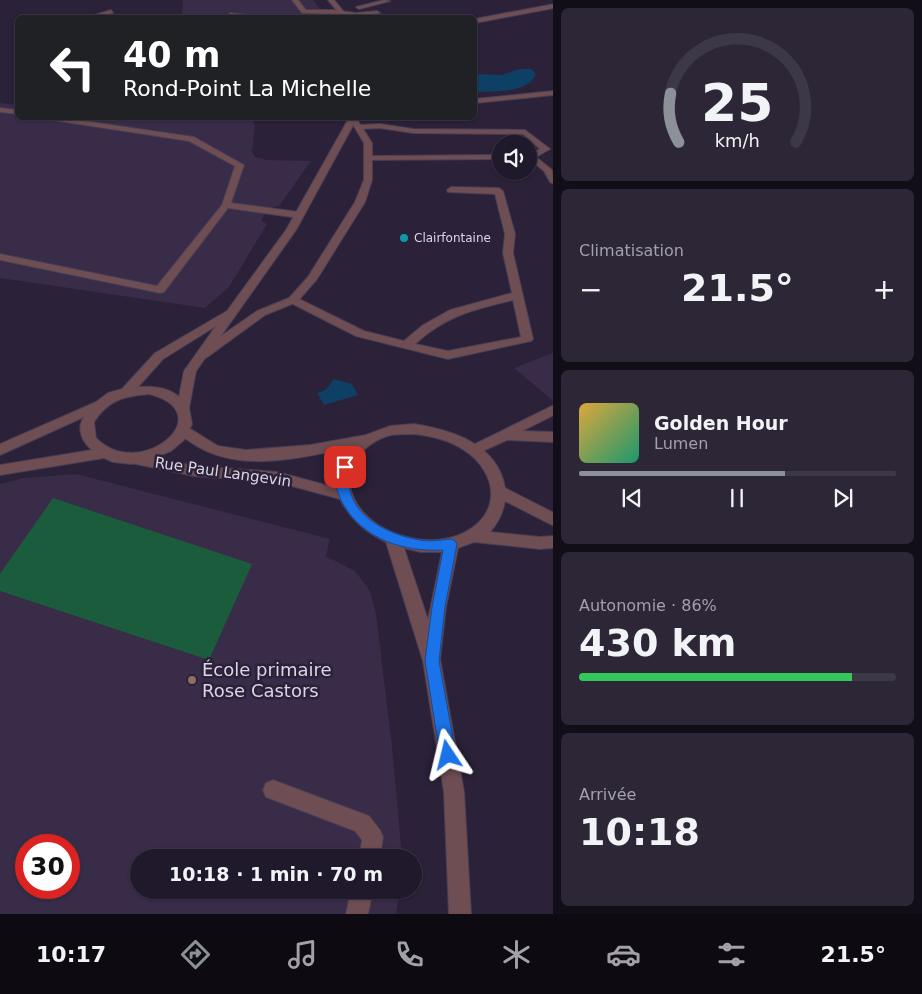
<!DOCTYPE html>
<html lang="fr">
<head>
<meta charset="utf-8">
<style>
  :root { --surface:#20192b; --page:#2d2637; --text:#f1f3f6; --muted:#a2a0a9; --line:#3d3847; --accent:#8c9099 }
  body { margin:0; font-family:"DejaVu Sans",sans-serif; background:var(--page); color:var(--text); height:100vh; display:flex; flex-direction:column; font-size:19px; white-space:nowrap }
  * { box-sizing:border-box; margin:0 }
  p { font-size:16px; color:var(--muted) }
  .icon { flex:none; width:28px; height:28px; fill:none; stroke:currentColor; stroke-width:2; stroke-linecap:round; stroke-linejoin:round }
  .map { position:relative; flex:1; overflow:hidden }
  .panel { display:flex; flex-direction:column; gap:8px; padding:8px; background:#120e18; width:369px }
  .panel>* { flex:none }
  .banner { position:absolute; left:15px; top:15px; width:462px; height:105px; border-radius:8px; box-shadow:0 1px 4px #0004,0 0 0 1px var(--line); background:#202124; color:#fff; overflow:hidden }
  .fabs { position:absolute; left:492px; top:135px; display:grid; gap:10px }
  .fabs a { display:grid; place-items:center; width:45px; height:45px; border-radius:50%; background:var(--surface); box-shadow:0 1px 4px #0004,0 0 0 1px var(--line); font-size:25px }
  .speed { position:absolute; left:15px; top:834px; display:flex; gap:10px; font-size:25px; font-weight:700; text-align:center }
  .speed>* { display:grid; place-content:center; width:65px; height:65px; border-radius:50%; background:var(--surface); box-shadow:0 1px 4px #0004,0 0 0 1px var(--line); line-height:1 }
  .speed .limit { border:8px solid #d22; background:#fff; color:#111 }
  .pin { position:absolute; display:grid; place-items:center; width:42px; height:42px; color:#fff; margin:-21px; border-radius:10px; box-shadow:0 2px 8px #0006 }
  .me { position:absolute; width:55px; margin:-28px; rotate:350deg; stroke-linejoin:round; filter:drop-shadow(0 0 4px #0008) }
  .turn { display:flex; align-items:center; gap:18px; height:105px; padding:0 25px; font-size:22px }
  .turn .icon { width:65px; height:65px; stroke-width:2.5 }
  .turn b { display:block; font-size:35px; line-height:42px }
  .big { font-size:38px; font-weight:700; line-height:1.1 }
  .panel .tile { flex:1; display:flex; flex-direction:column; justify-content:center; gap:8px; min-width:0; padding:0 18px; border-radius:8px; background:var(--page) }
  .panel .dial { align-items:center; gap:0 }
  .dial svg { height:130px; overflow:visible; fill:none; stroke:var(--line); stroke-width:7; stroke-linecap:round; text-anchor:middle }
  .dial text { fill:var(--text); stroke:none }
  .song { display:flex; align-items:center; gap:15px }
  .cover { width:60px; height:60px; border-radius:8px; background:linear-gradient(135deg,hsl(40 70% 55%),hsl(160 70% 35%)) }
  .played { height:5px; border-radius:2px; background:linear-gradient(90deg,var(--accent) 65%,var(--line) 65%) }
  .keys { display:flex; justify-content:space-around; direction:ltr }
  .heat { display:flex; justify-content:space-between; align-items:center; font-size:28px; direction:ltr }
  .charge { height:8px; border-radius:4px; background:linear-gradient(90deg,#34c759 86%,var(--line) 0) }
  .trip { position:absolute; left:130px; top:849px; width:292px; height:50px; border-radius:25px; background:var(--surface); box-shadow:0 1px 4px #0004,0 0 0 1px var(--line); font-weight:700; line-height:50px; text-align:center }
  .menu { display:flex; height:80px; justify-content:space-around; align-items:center; background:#0d0a11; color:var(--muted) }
  .menu .icon { width:35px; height:35px }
  .menu .current { color:var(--accent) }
  .menu b { font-size:22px; color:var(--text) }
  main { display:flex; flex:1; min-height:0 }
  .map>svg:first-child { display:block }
  .built { fill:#382c49; fill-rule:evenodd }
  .green { fill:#1b5c3d }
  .water { fill:#0d4064 }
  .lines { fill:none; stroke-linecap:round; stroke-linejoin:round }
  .service-casing { stroke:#473e55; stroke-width:2 }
  .minor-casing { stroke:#473e55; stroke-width:2 }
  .tertiary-casing { stroke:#473e55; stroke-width:2 }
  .service { fill:#6f4e53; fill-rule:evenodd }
  .minor { fill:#6f4e53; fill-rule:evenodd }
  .tertiary { fill:#6f4e53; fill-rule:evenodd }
  .route { fill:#1a73e8; stroke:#114b97 }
  .culture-dot { fill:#0f9aa8; stroke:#2b2139; stroke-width:2 }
  .education-dot { fill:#8d6e63; stroke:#2b2139; stroke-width:2 }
  .labels { text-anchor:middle; stroke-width:5; stroke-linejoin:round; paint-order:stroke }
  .far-poi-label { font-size:12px; fill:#dbd5e5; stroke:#2b2139; text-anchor:start }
  .street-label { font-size:15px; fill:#dbd5e5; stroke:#2b2139 }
  .near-poi-label { font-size:18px; fill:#dbd5e5; stroke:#2b2139; text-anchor:start }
</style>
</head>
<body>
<main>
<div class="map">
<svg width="554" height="914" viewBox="0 0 554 914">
  <rect width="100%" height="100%" fill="#2b2139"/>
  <path class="built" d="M183 0H313L326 17 219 18 182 14Z
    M0 103 17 105 18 118H129L253 121 255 125 252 152 255 157 267 160 311 161 279 206 269 208 261 220 267 224 229 287 205 308 0 278Z
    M553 353V401L514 368Z
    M76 474 330 539 326 556 355 571 370 591 376 614 392 746 402 857 139 858V890H400L396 914H0V484L24 478ZM26 845H69V888H26Z"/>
  <path class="green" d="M53 498 252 564 209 660 0 591V574Z"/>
  <path class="water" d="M520 69H531L536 74C528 94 493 91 475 92V74L501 75Z
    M334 379 352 384 358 395 324 405 317 393 326 390Z"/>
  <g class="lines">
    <g class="service-casing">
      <path id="service" d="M292 0H298L306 10H333L336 12 333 14 302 13Z
        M111 10 113 13 97 18H85Z
        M230 13 259 16 262 18 228 16Z
        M554 91V95L475 103V99Z
        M0 108 18 110V114L0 112Z
        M49 118H64L194 137 244 165 231 203 299 212 304 215 299 218 228 208 164 292 160 293 0 260V254L157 286 222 205 235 166 189 141 52 120Z
        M380 124 413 129 525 130 550 149 536 157 552 170 554 184 550 182 544 171 529 159V154L540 149 523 134 413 133 380 128 359 129 355 127 359 125Z
        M501 155V159L368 160 364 158 368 156Z
        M451 187 499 188 503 191 515 234 513 253 533 339 531 341 448 359 356 336 289 302 288 300 289 298H297L364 331 404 341 423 325 450 310 512 293 503 253 505 234 495 194 448 192 447 190ZM513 300 521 337 448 351 415 344C447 315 473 310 513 300Z
        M554 405V415L522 431 554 432V442L507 440 474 455 469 453 467 450 469 447Z
        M273 780 369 816 380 830 383 837 380 858H359L362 840 355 831 266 797 263 790 266 783Z
        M351 890H373L368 914H346Z"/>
    </g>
    <g class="minor-casing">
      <path id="minor" d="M384 0 390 1 359 9 356 7Z
        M554 4V8L475 23V19Z
        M333 10 356 13 377 11 380 13 356 17 331 13Z
        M349 118H356L372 143V180L365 202 317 279 297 302 265 315 206 358H198L196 355 198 352 257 311 289 298 308 277 355 202 364 180V143Z
        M414 424C452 430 498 444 505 488L554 513V526L505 501C503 513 498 523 490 532L540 537 554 536V548L540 549 474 542 458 548 446 607 440 659 464 792 471 914H449L444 792 423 661 386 542C365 532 351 520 340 499L277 482 194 476 131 463 126 462 124 458 126 454 131 453 194 466 277 472 337 488 338 466 349 448C299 458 237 474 192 443 187 440 181 436 177 431L179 428H189L218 446 246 450 310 445 366 435 390 426ZM414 434C432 436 449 440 464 450 500 474 502 517 459 535 426 548 377 535 357 504 338 474 360 443 391 435 399 434 407 434 414 434ZM404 548 421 552H442L428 620Z"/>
    </g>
    <g class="tertiary-casing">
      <path id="tertiary" d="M328 0H334L349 18H343Z
        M349 118H357L296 230 196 371 189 408 192 424 184 440 171 451 149 460 131 464 113 462 104 458 0 475V465L92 450C82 442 76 428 84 417L0 455V444L96 402 108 393 122 389 155 353 227 311 286 230ZM216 326 184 371 179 397C169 387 151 386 138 387L163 359ZM149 394C223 413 140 483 96 438L94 422C108 400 124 396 149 394Z"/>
    </g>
    <use href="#service" class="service"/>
    <use href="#minor" class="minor"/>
    <use href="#tertiary" class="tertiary"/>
  </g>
  <path class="route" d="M345 463 351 467C339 510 383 534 420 540 430 542 441 540 451 539L455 541 457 544 445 607 439 661 456 755 453 760 448 763 442 760 440 755 425 661 432 607 443 550C404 552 364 540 343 504 339 496 335 487 336 478 337 472 339 465 345 463Z"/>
  <circle class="culture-dot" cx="404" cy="238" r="5"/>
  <circle class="education-dot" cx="192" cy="680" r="5"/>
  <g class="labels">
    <g class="far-poi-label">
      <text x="414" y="242">Clairfontaine</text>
    </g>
    <g class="street-label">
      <text transform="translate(223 472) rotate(8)" y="5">Rue Paul Langevin</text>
    </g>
    <g class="near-poi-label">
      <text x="202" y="676">École primaire<tspan x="202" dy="21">Rose Castors</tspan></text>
    </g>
  </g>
</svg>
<div class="fabs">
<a><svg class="icon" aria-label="sound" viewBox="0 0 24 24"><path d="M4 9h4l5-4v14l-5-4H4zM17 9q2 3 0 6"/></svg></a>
</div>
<div class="speed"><div class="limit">30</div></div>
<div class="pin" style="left:345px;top:467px;background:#d93025"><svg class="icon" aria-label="arrive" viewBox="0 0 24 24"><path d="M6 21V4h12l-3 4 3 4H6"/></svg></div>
<svg class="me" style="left:448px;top:755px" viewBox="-20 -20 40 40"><path d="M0-17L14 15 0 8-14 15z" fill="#1a73e8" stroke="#fff" stroke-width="4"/></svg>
<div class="trip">10:18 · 1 min · 70 m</div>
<div class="banner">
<div class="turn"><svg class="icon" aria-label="left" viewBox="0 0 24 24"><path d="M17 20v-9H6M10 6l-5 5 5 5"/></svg><div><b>40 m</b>Rond-Point La Michelle</div></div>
</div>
</div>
<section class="panel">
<div class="tile dial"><svg viewBox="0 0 100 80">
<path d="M14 69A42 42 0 1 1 86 69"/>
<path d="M14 69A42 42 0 0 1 9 39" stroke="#8c9099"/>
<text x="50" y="56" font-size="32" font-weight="700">25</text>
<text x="50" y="72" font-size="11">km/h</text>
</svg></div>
<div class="tile"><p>Climatisation</p>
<div class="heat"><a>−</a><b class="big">21.5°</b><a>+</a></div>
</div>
<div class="tile">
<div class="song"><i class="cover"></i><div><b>Golden Hour</b><p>Lumen</p></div></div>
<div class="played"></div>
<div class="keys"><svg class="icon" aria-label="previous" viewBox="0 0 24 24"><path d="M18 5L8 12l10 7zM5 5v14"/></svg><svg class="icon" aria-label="pause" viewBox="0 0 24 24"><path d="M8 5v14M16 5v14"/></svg><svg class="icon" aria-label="next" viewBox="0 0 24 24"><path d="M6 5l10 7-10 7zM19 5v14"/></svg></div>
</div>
<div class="tile"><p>Autonomie · 86%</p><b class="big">430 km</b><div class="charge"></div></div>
<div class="tile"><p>Arrivée</p><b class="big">10:18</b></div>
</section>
</main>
<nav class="menu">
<b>10:17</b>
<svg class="icon current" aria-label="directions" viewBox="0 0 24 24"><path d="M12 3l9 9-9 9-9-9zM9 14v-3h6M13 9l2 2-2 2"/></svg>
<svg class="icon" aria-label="music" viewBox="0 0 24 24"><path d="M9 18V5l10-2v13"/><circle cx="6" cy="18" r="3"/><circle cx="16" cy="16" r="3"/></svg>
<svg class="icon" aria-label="phone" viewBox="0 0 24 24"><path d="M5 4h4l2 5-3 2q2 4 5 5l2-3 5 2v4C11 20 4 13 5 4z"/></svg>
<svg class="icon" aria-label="climate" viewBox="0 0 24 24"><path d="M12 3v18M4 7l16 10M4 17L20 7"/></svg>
<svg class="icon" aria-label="car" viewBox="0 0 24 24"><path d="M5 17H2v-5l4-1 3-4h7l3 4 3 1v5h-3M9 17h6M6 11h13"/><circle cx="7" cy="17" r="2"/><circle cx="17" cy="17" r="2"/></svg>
<svg class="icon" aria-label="filters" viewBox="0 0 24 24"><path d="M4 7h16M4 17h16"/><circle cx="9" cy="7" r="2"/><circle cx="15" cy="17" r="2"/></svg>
<b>21.5°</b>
</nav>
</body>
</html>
